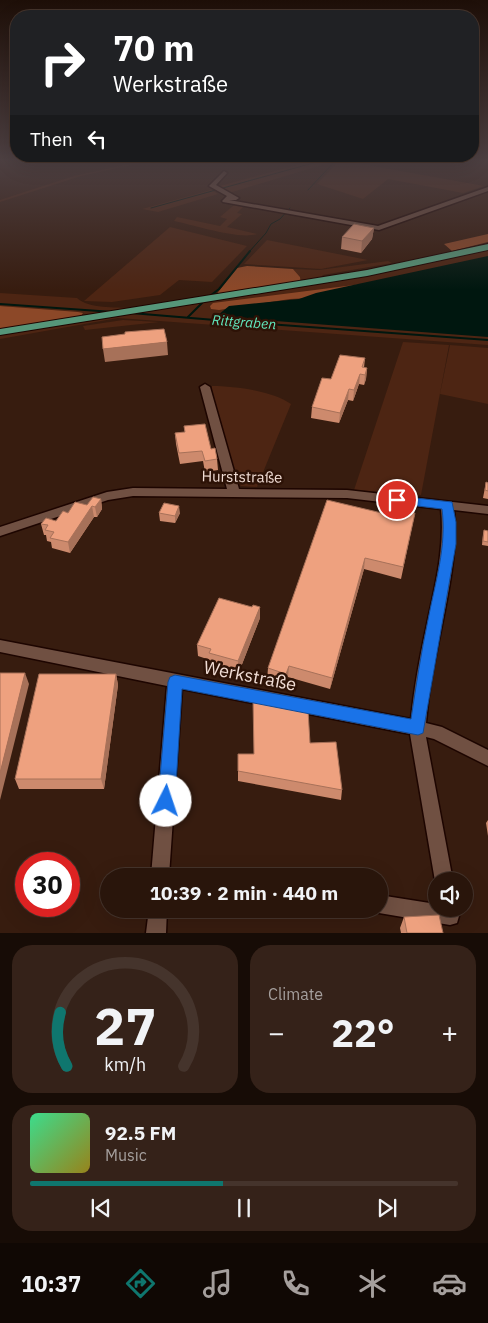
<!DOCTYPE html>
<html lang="en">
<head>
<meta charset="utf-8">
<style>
  :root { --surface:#29150b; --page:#352219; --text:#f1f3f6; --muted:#a59f9d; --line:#45342c; --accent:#0f766e }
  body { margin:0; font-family:"IBM Plex Sans",sans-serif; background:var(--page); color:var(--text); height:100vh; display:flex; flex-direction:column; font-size:19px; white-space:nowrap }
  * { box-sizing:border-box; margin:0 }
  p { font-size:16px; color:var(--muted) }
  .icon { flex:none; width:28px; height:28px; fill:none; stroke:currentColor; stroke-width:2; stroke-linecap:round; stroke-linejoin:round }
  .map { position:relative; height:933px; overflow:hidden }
  .panel { display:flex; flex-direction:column; gap:12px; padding:12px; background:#170c06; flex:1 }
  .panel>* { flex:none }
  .banner { position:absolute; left:10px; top:10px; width:469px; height:152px; border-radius:20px; box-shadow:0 5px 20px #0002,0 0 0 1px var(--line); background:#202124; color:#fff; overflow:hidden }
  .fabs { position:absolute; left:428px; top:872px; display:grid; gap:10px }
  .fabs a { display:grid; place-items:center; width:45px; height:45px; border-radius:50%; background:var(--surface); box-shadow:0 5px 20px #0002,0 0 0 1px var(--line); font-size:25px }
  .speed { position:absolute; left:15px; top:852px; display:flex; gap:10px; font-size:25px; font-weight:700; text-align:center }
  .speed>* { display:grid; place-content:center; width:65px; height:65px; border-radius:50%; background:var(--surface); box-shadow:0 5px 20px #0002,0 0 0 1px var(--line); line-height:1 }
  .speed .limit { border:8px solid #d22; background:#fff; color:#111 }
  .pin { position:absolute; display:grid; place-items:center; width:42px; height:42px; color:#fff; margin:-21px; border:2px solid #fff; border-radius:50%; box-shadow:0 1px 5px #0007 }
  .me { position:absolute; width:55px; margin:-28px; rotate:4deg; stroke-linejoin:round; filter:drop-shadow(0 0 4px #0008) }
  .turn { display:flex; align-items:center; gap:18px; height:105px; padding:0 20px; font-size:22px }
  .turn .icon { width:65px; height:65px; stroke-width:2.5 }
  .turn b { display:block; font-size:35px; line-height:42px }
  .then { display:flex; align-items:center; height:48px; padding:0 20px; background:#0003; gap:10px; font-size:19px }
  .big { font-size:38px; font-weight:800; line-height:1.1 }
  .panel .widget { flex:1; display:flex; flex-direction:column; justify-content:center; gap:8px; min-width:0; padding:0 18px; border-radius:20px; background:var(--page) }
  .panel .dial { align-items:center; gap:0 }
  .dial svg { height:130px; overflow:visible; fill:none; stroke:var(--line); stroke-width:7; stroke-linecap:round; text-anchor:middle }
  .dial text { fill:var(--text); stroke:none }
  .song { display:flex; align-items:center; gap:15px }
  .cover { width:60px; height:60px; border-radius:8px; background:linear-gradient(135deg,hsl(150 70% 55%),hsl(50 70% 35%)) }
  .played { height:5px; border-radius:2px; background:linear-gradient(90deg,var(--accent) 45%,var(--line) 45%) }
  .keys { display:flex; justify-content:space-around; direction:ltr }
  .heat { display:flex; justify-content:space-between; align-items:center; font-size:28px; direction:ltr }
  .panel .tiles { flex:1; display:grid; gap:12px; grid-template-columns:1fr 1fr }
  .widget:last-child { grid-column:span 2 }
  .trip { position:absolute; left:100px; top:868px; width:288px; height:50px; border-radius:25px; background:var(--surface); box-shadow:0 5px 20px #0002,0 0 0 1px var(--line); font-weight:800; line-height:50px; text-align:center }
  .menu { display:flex; height:80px; justify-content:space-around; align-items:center; background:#100804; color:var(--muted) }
  .menu .icon { width:35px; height:35px }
  .menu .active { color:var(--accent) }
  .menu b { font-size:22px; color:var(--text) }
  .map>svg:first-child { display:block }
  .green { fill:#4d2513 }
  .forest { fill:#8c4828 }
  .water { fill:#00170f }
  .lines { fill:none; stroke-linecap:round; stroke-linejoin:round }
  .stream-far1 { stroke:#00170f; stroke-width:1 }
  .stream { stroke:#00170f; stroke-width:2 }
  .minor-casing { stroke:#1d0500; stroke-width:3 }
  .major-casing { stroke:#1d0500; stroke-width:2 }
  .minor { fill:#705042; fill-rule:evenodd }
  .major { fill:#569679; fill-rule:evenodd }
  .wall { fill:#cd8a6d }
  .shaded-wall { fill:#a77159 }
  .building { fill:#eea17f; stroke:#a77159 }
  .route { fill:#1a73e8; stroke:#114b97 }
  .labels { text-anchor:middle; stroke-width:5; stroke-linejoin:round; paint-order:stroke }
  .far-water-label { font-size:14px; font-style:italic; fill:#61e8be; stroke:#2d1206 }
  .street-label { font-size:15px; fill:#f1ddd5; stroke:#2d1206 }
  .near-street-label { font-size:18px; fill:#f1ddd5; stroke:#2d1206 }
</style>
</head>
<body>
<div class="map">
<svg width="488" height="933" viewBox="0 0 488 933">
  <rect width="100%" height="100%" fill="#371c0f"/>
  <path class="green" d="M147 160H154L81 176 0 202V200L74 176Z
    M316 160H340L484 186 463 193 388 179 363 199 317 184 337 163 332 162 229 193 216 187Z
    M211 190 218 194 158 212 142 209Z
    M234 205 250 206 243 207 237 213 242 214 227 227 257 234C239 240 194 225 174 221L177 217 220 226 227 219 220 217Z
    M170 227 247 246 212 282 179 280 160 295 112 302 84 301Z
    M267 240 368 260 321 269 244 264Z
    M488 250V345L118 318 0 339V335L339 281Z
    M388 261 392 263 323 275 321 277V280L301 283 300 277 293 269 319 270Z
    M0 293 77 298C89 309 115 307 131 308L81 316 83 314 0 306Z
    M123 320 159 322 85 330 83 326Z
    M403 342 449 345 421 495 354 490Z
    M450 345 488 348V404L440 394Z
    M212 386C235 386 272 391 291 404L257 487 241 486 236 479 211 390Z"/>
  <path class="forest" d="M488 234V242L452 251 444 244Z
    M247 266 293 269 300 277 301 283 215 296 237 268Z
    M362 284 330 297 290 299 219 310 211 309 210 306 213 303Z
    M0 306 78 312 83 313 81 316 0 330Z"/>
  <path class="water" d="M488 256V337L262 320 229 316 226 323 213 322 212 320 229 306 299 299 316 293Z"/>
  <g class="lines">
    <path class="stream-far1" d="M308 190 336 160
      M151 208 324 160
      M249 252 266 233 271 224 280 219 290 208"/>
    <path class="stream" d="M210 296 219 289 250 251
      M0 304 113 312
      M131 313 215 320
      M188 317 204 301
      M225 321 488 340"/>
    <g class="minor-casing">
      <path id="minor" d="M224 171 227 173 216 185 239 198 236 200H229L378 226 488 187V191L379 230 223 202 222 201 227 196 209 186Z
        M205 384 210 387 239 489 347 490 488 506V514L454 510C460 569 435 642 428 702L426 723 442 727 488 750V766L434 739 426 737 453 881H436V884L435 881 410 734 182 689 169 876H151L167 686 0 652V640L411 719C414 687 420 656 427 624 435 586 445 548 441 509L347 498 133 496 108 500 0 536V527L107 492 133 488 227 489 200 387Z
        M379 895 436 904V909H458L459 916 457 923 450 925 379 913 372 909H379Z
        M149 909H167L166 933H146Z"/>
    </g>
    <g class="major-casing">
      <path id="major" d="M488 244V250L367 276 0 335V329L367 270Z"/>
    </g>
    <use href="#minor" class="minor"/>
    <use href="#major" class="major"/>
  </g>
  <path class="wall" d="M374 228 372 239 361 253 341 249 342 237Z
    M365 358 364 368H367L366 379 364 385 359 384 353 401 348 400 339 423 311 418 312 407 331 379Z
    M184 426 211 449 217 459 218 470 205 472 203 461 180 464 176 444 175 433 185 432Z
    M486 482 488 483V499L483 498Z
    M101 499 102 509 97 517H94L70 553 52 548 51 542 47 541 46 535H44L41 524 56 521 68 513Z
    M159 513H180L175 523 160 521Z
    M415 513 401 579 364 569 330 689 288 677 286 686 267 680 268 668 386 514Z
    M484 530 488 531V546L482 545 483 534Z
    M260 618 239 672 210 664V660L198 656 197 645Z
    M116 674 118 685 104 789H19L15 779Z
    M238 754H254L342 790 341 800 238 781Z
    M488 820V836L486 823Z
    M404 917 443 933H401L400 928Z"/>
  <path class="shaded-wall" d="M374 228 372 239 361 253 362 241Z
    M167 342 168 355 105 362 103 349Z
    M367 368 366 379 364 385 365 375Z
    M360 374 359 384 353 401 354 390Z
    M349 389 348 400 339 423 340 413Z
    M101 499 102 509 97 517 95 507Z
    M92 506 94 517 70 553 68 542Z
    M179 506 180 513 175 523V516Z
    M365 558 364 569 330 689 332 678Z
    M260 607V618L239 672 238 661Z
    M289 666 288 677 286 686V674Z
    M25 673 29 684 0 800V773Z
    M116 674 118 685 104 789 101 779Z"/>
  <path class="building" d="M354 224 374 228 362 241 342 237Z
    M164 329 167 342 103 349 102 337 125 334V332Z
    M340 355 365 358 362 367 367 368 365 375 360 374 354 390 349 389 340 413 312 407 322 378 331 379Z
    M205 424 211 449 215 448 217 459 205 461 202 451 179 453 175 433 185 432 184 426Z
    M486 482 488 483V491L485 490Z
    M93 497 101 499 95 507 92 506 68 542 50 538 54 532 45 530 48 525 41 524 46 518 56 521 63 511 68 513 75 502 87 505Z
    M327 500 386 514 388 508 415 513 403 567 365 558 332 678 289 666 286 674 268 668Z
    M164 503 179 506 175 516 159 513Z
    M484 530 488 531V542L483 541Z
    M219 598 252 607 253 605 260 607 238 661 209 653 211 649 197 645Z
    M0 673H25L0 773Z
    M39 674H116L101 779H15Z
    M253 699 308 710 310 743 336 742 342 790 238 771V754H254Z
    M439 915 443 933H407L404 917Z"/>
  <linearGradient id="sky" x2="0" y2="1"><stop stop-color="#1e0f08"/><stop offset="0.55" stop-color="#4d4042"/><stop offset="1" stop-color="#4d4042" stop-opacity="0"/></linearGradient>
  <rect width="488" height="290" fill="url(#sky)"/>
  <path class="route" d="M397 496 452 502 456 522V544L423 733 418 735 182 689 175 801 172 807 166 810 160 807 158 801 168 682 170 677 175 675 411 719C416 686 421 653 428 620 435 583 447 546 442 509L393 503 391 500 393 497Z"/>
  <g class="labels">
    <g class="far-water-label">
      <text transform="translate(244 322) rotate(4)" y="5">Rittgraben</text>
    </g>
    <g class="street-label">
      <text transform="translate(242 477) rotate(1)" y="5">Hurststraße</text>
    </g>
    <g class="near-street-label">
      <text transform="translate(250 676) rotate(11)" y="6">Werkstraße</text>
    </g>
  </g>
</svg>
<div class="fabs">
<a><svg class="icon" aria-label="sound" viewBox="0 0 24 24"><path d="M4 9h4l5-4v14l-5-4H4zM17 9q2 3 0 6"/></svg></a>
</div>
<div class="speed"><div class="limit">30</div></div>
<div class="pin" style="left:397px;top:500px;background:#d93025"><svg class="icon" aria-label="arrive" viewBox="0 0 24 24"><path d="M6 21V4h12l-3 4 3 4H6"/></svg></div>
<svg class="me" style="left:166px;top:801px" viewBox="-20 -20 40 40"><circle r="19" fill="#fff"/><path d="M0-13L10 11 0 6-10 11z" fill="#1a73e8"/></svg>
<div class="trip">10:39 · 2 min · 440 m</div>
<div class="banner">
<div class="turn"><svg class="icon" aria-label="right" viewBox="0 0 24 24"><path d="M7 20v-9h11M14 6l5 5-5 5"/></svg><div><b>70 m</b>Werkstraße</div></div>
<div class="then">Then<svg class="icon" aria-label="left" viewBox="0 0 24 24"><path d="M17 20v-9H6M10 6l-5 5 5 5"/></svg></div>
</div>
</div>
<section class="panel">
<div class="tiles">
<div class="widget dial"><svg viewBox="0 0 100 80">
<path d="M14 69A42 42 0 1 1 86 69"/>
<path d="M14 69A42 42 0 0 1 10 36" stroke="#0f766e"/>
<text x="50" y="56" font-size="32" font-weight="700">27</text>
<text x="50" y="72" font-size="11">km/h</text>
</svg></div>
<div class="widget"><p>Climate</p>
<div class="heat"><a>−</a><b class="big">22°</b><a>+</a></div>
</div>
<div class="widget">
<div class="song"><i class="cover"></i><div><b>92.5 FM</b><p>Music</p></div></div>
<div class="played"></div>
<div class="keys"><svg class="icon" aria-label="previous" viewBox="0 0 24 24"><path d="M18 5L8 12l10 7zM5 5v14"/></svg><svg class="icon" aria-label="pause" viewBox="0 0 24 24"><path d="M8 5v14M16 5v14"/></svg><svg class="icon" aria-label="next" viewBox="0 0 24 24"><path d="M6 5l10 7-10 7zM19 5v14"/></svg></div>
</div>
</div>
</section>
<nav class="menu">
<b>10:37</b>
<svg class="icon active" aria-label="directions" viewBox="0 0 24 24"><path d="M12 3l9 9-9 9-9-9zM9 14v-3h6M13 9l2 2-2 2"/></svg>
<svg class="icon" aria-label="music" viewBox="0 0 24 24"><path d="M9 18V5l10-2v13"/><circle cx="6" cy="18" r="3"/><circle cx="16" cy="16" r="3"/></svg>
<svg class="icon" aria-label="phone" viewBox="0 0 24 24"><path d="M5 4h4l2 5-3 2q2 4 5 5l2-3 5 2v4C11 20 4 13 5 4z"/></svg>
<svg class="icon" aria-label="climate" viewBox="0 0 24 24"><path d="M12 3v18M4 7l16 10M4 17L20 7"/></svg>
<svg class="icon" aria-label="car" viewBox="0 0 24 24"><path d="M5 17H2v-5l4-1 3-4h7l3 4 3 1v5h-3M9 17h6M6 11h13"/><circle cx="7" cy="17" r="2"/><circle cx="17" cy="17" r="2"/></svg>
</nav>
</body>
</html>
